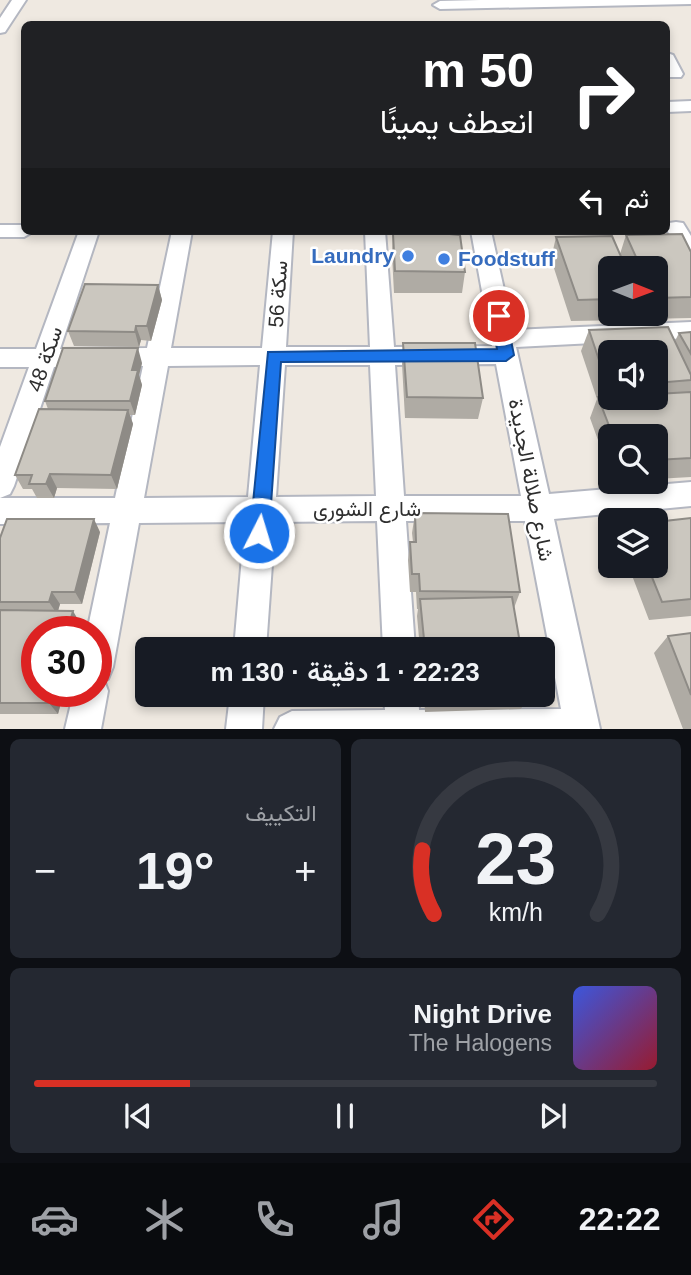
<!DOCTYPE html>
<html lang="ar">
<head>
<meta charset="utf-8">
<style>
  :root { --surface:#171b24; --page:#242831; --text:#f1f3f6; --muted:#9ea1a6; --line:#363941; --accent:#d93025 }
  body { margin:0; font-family:Helvetica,Vazirmatn,sans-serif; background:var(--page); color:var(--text); direction:rtl; height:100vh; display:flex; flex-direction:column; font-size:26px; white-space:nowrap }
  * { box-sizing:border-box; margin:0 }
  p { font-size:23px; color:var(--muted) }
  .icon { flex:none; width:38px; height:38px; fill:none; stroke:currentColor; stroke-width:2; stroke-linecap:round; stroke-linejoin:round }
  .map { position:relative; height:729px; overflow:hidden; direction:ltr }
  .sheet { display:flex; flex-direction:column; gap:10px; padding:10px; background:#0d0f14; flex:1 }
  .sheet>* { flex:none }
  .guide { position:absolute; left:21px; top:21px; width:649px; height:214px; border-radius:10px; box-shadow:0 4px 10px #0003; direction:rtl; background:#202124; color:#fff; overflow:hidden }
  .needle { width:46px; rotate:91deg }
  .controls { position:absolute; left:598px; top:256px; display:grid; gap:14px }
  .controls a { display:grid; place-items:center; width:70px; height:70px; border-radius:10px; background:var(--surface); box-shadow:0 4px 10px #0003; font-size:35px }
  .speed { position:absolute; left:21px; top:616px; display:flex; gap:14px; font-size:35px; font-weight:700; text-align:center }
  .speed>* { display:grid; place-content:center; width:91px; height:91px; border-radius:50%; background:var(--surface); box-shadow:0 4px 10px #0003; line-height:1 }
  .speed .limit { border:10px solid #d22; background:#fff; color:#111 }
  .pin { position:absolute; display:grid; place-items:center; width:60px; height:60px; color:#fff; margin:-30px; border:4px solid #fff; border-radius:50%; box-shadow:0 2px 7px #0007 }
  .me { position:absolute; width:77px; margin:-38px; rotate:5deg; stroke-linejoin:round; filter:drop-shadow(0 0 5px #0008) }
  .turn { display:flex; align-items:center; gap:24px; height:147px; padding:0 21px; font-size:32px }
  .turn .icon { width:91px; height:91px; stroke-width:2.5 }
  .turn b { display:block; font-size:49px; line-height:60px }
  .then { display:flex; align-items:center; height:66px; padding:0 21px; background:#0003; gap:14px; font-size:26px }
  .big { font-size:52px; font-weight:600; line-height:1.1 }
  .sheet .widget { flex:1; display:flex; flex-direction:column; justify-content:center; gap:10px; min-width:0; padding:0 24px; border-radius:10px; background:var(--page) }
  .sheet .dial { align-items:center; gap:0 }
  .dial svg { height:182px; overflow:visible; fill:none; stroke:var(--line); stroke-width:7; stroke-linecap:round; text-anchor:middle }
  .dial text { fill:var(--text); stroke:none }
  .song { display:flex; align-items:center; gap:21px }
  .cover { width:84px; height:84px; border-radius:10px; background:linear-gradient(135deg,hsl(230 70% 55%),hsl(350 70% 35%)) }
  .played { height:7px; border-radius:4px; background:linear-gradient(90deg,var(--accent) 25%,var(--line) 25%) }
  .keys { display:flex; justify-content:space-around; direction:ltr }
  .heat { display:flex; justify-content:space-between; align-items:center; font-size:38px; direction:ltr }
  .sheet .tiles { flex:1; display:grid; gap:10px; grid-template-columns:1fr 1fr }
  .widget:last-child { grid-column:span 2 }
  .trip { position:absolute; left:135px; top:637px; width:420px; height:70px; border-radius:10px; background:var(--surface); box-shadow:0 4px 10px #0003; font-weight:600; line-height:70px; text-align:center; direction:rtl }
  .tabs { display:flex; height:112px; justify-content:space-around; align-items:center; background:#090b0e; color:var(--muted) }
  .tabs .icon { width:49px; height:49px }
  .tabs .active { color:var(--accent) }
  .tabs b { font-size:32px; color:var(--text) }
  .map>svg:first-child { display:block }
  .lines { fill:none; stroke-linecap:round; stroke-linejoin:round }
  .minor-casing { stroke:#b4b7c1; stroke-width:4 }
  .minor { fill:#fff; fill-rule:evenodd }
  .wall { fill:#afaba4; fill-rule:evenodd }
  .shaded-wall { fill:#8e8b86 }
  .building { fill:#cbc7bf; stroke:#8e8b86; stroke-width:2 }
  .route { fill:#1a73e8; stroke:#114b97; stroke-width:2 }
  .shop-dot { fill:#3f7fe0; stroke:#fff; stroke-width:2.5 }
  .labels { text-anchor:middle; stroke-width:5; stroke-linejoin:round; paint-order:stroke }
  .shop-label { font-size:21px; font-weight:bold; fill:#366cbe; stroke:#fff; text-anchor:end }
  .street-label { font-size:21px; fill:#2e2e2e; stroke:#fff }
</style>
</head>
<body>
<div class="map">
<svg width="691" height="729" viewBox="0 0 691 729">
  <rect width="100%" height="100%" fill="#efe9e1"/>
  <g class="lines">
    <g class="minor-casing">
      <path id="minor" d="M12 0H26L5 32 0 33V18Z
        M480 0H691V4L440 9 433 5 440 1Z
        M667 53 673 55 683 74 681 77H669Z
        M691 101V111L667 112V102Z
        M676 222 683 223 691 236V260L683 258 667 230 669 223Z
        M0 225H24V231H34L24 237H0Z
        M79 231H99L60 349 147 348 172 231H192L171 348H262L273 231H293L286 347H370L365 231H385L394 347 492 346 471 231H491L513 330 691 322V338L516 347 549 494 691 482V506L554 519 600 729H274L280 717 292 711 385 710 384 695H418L419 710 561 709 525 521H406L415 649H383L377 521 275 522 266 649H234L245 522 139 523 113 667 108 679 104 680 108 691 101 729H65L74 691H96V632H87L110 523 0 524V498H115L143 366 54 367 14 486 10 494 0 498V447L29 367H0V349H36ZM496 364 521 496H404L395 365ZM260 365 248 497 144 498 168 366ZM285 365H370L376 496 276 497Z
        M230 695H264L262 729H226Z"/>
    </g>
    <use href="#minor" class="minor"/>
  </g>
  <path class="wall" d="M398 231 450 234 465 272 462 293H394L392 255 393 234H398Z
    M626 235 691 252V318L645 319 642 313H656V268H611V313H633L631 320 571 321 551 259 556 237 620 254Z
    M158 285 162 300 151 341 141 340 139 347 74 346 68 331Z
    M589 330 675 341 679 333 691 332V477L656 479V436H611V476L590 418 597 399 581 351ZM611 352H656V397H611Z
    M403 343 483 398 478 419 405 418 402 364Z
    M142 363 139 375 142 385 135 415H130L133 424 117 489 57 488 54 498H37L32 489H23L15 475 48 409 45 401Z
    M415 513 520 592 514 608 521 649H420L417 616 418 609H417L416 592H410L408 560 410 542H413L412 533Z
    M691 518V616L649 620 628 565H656Z
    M100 532 82 604H60L58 611 80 623 78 632H37L64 691 58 714H0V538Z
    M691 633V729H683L654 653 668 636Z
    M424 695H528L521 709 425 712Z"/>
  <path class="shaded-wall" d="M158 285 162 300 151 341 147 326Z
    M136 326 141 340 139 347 135 332Z
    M138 348 142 363 139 375 142 385 135 415 130 401 132 370Z
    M128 410 133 424 117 489 111 475Z
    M50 474 57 488 54 498 46 484Z
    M94 519 100 532 82 604 75 592Z
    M52 592 60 604 57 614 49 602Z
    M73 611 80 623 78 632H67Z
    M52 691H64L58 714 49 703Z"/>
  <path class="building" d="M398 231H449L450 234 460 235 465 272 395 271 393 234H399Z
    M682 234 691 252V297L656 298V268H641L626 235Z
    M612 236 626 268H611V299L578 300 556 237Z
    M85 284 158 285 147 326H136L135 332 68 331Z
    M668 327 691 375V380L656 383V352H611V387H608L589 330Z
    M691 332V354L679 333Z
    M403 343H475L483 398 407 397Z
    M63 348H138L132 370H138L130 401H45Z
    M691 392V458L656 460V436H613L598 397H656V394Z
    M39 409 128 410 111 475 50 474 46 484H29L32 475H15Z
    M415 513 508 514 520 592 420 591 419 574H412L410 542H416Z
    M691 518V599L662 602 647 565H656V522Z
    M7 519H94L75 592H52L49 602H0V538Z
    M512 597 521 649H425L420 599Z
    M0 610 73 611 67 632H37V691H52L49 703H0Z
    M691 633V695L668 636Z
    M429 695H504L429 697Z"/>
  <path class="route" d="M499 311 506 316 514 355 506 361 281 362 269 533 266 539 259 541 253 539 250 533 268 352 497 349 491 316Z"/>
  <g class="shop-dot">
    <circle cx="408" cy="256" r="7"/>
    <circle cx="444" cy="259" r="7"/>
  </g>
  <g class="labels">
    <g class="shop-label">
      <text x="394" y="263">Laundry</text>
      <text x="458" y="266" text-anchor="start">Foodstuff</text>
    </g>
    <g class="street-label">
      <text transform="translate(278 294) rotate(-86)" y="7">سكة 56</text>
      <text transform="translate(45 359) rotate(-71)" y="7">سكة 48</text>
      <text transform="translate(531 480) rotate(79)" y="7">شارع صلالة الجديدة</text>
      <text x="367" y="516">شارع الشورى</text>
    </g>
  </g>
</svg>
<div class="controls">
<a><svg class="needle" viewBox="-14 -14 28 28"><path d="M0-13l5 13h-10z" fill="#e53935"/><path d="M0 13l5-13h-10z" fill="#9ea1a6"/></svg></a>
<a><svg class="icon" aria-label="sound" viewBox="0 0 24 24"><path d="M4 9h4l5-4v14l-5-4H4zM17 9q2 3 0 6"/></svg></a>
<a><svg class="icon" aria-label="search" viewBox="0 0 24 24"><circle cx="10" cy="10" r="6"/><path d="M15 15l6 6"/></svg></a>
<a><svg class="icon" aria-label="layers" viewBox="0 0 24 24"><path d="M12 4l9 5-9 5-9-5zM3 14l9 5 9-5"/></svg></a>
</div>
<div class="speed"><div class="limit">30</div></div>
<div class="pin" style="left:499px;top:316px;background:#d93025"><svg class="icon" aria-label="arrive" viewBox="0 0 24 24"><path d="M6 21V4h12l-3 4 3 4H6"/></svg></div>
<svg class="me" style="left:259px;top:533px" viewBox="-20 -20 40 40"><circle r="17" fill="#1a73e8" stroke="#fff" stroke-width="3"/><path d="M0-11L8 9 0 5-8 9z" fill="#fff"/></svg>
<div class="trip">22:23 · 1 دقيقة · 130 m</div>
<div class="guide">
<div class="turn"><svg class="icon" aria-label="right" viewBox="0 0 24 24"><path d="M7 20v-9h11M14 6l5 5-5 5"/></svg><div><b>50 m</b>انعطف يمينًا</div></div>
<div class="then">ثم<svg class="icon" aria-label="left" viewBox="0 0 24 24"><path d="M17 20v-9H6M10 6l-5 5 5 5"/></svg></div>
</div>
</div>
<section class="sheet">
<div class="tiles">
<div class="widget dial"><svg viewBox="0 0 100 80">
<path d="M14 69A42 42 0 1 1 86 69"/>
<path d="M14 69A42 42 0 0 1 9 41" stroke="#d93025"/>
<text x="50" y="56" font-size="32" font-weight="700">23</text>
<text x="50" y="72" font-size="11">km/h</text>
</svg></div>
<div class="widget"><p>التكييف</p>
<div class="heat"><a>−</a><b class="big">19°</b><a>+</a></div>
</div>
<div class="widget">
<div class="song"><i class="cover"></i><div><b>Night Drive</b><p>The Halogens</p></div></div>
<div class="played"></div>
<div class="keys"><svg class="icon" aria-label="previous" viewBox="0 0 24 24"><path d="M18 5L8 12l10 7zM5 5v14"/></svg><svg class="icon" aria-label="pause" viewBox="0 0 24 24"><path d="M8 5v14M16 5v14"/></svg><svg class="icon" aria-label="next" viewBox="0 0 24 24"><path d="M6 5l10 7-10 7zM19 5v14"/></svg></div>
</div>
</div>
</section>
<nav class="tabs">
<b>22:22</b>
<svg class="icon active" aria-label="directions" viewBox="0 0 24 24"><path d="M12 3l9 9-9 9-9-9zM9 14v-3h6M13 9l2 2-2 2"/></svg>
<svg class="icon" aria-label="music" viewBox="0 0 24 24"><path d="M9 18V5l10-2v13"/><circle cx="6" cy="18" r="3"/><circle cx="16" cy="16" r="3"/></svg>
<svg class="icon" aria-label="phone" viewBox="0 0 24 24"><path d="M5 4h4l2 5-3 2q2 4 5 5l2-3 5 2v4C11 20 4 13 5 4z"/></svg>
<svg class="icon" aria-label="climate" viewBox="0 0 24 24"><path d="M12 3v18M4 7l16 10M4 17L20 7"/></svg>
<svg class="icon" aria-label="car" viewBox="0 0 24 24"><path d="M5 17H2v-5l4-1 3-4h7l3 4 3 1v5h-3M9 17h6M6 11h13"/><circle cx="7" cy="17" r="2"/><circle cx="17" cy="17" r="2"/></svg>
</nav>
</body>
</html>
